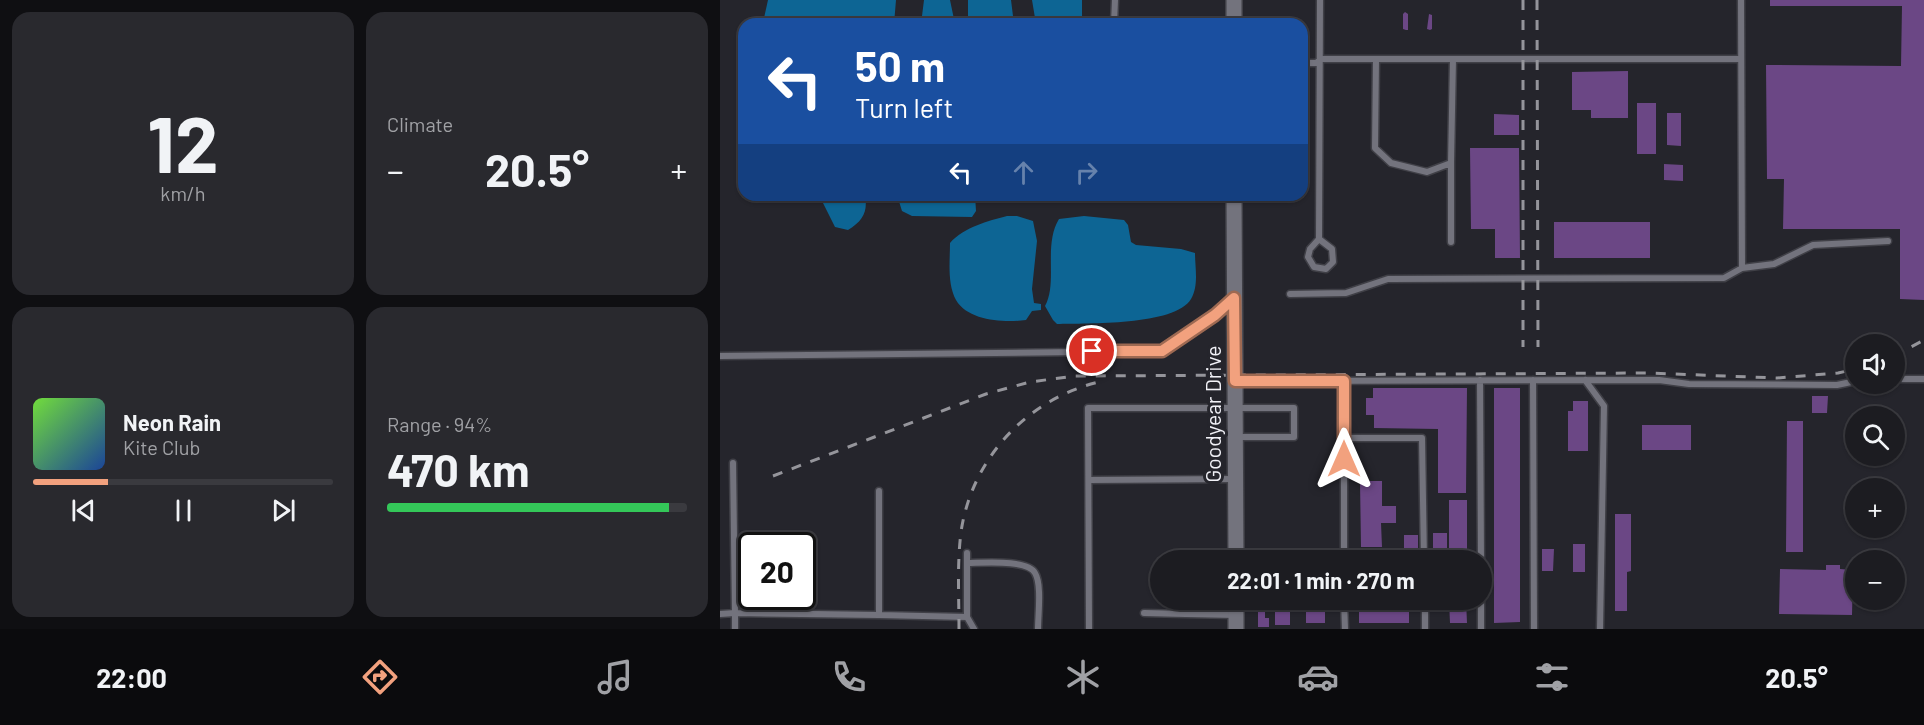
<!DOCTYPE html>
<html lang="en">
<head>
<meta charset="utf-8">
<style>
  :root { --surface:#1c1c21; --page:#29292e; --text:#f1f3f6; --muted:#a0a1a5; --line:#3a3a3f; --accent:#f2a17e }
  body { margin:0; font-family:Barlow,sans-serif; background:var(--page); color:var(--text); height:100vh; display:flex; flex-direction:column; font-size:22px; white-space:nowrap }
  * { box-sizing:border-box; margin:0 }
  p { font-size:20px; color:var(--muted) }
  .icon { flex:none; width:33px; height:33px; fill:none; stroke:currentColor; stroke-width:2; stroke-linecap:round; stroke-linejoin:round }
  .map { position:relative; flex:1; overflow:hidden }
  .details { display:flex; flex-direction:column; gap:12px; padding:12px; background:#0f0f12; width:720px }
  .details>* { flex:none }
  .top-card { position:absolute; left:18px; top:18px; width:570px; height:183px; border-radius:18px; box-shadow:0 2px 4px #0004,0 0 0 2px var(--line); background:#1a4fa0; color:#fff; overflow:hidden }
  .tools { position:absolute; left:1125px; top:334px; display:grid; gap:12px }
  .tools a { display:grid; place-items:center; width:60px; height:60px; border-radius:50%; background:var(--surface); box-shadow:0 2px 4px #0004,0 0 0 2px var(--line); font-size:30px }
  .speed { position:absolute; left:18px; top:532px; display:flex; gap:12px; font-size:30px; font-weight:700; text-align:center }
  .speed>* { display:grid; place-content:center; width:78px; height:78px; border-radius:50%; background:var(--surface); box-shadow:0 2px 4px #0004,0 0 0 2px var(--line); line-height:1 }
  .speed .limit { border:3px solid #111; border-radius:9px; background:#fff; color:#111 }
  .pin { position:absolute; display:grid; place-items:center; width:51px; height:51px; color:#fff; margin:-26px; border:3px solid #fff; border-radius:50%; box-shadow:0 2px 6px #0007 }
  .me { position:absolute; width:66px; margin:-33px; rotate:0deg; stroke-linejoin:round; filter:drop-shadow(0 0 4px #0008) }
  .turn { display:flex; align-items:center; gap:21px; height:126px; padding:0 18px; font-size:27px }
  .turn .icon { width:78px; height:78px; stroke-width:2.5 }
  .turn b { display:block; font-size:42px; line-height:51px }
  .lanes { display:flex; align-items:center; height:57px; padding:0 18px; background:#0003; justify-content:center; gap:30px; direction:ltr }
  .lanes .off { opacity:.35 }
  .big { font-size:45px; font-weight:700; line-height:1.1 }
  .details .tile { flex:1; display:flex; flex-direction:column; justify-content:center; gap:9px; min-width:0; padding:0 21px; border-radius:18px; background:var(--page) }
  .details .dial { align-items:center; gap:0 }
  .dial b { font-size:78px; line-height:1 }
  .song { display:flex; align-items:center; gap:18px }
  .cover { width:72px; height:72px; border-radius:9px; background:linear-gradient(135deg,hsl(100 70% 55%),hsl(220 70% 35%)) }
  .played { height:6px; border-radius:3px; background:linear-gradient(90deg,var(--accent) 25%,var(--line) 25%) }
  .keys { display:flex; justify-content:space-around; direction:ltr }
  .heat { display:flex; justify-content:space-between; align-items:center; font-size:33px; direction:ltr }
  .charge { height:9px; border-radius:4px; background:linear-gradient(90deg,#34c759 94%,var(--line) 0) }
  .details .tiles { flex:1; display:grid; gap:12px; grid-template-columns:repeat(2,1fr) }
  .trip { position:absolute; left:430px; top:550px; width:342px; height:60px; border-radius:30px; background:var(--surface); box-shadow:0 2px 4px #0004,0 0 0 2px var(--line); font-weight:700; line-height:60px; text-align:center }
  .tab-bar { display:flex; height:96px; justify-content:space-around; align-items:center; background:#0b0b0d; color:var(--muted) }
  .tab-bar .icon { width:42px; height:42px }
  .tab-bar .active { color:var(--accent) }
  .tab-bar b { font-size:27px; color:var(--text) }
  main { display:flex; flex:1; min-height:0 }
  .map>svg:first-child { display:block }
  .water { fill:#0d6594 }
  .building { fill:#6b4785 }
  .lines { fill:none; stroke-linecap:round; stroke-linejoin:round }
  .service-casing { stroke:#404047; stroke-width:9 }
  .tertiary-casing { stroke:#404047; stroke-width:18 }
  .service { stroke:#73737d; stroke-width:6 }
  .tertiary { stroke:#73737d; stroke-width:15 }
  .rail { stroke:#95959b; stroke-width:3; stroke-dasharray:10 10; stroke-linecap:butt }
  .route-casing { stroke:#9d6952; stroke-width:15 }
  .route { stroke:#f2a17e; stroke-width:10 }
  .labels { text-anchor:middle; stroke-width:6; stroke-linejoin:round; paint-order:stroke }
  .street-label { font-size:21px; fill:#f1f1f7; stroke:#25252c }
</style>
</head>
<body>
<main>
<section class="details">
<div class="tiles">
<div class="tile dial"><b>12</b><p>km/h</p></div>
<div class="tile"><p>Climate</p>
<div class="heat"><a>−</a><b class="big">20.5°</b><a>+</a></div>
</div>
<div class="tile">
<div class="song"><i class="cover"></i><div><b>Neon Rain</b><p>Kite Club</p></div></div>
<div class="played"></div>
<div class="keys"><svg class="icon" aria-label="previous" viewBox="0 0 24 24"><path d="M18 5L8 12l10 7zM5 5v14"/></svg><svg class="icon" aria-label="pause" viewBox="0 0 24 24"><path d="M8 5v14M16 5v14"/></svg><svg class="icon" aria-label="next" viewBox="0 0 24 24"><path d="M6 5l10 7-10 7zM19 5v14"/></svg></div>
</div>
<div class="tile"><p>Range · 94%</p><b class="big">470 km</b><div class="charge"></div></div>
</div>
</section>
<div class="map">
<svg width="1204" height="629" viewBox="0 0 1204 629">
  <rect width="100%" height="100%" fill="#25252c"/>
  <path class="water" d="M48 0H176L174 24H47L44 18Z
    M204 0H230L235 24H201Z
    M248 0H291L294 24H248Z
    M312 0H362V19L358 24H316Z
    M101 195H145C148 212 143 221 128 230L115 227 103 203Z
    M177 195H255L256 211 252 217 192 216 182 211Z
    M287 216H297L313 221 317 241 312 289 314 303 321 304V310L312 311 306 320C285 323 248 321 236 300 227 283 230 261 230 243 244 227 268 221 287 216Z
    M364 216 404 220 408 225 411 242 416 245 461 249 475 253C475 268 479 285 471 299 455 326 366 323 337 324L333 320 325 306C338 283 323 245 339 219Z"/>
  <path class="building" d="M1050 0H1204V300L1180 299V229H1063L1064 179H1047L1046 65 1181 66 1182 6H1050Z
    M685 12 688 14V30H686L683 29V14Z
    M709 14 712 15V29L710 30 707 29Z
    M908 71V118H871V110H852V72Z
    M917 103H936V154H917Z
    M947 113H961V146L947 145Z
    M774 114 799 115V135H774Z
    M750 148H799L800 258H775V229H751Z
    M944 164 963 165V181L944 180Z
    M834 222H930V258H834Z
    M653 388H747L746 493H718V429L654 428V415H646V398H653Z
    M774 388H800V622L774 623Z
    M1092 396H1108L1107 413H1092Z
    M853 401H868V451H848V411H853Z
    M1067 421H1083V552H1066Z
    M922 425H971V450H922Z
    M640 481H662V506H676V523H661L662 547H641Z
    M729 500H747V561H729Z
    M895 514H911V571L907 572V611H895Z
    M713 533H727V561H713Z
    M684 535H698V561H684Z
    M853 544H865V572H853Z
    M822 549H834L833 571H822Z
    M527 550H553L554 561H527Z
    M640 555H677V561H640Z
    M1106 565H1120V569L1133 570 1132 615 1059 614 1060 569 1106 570Z
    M586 600H605V623H586Z
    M607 600H620V612H607Z
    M639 600H689V623H639Z
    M729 600H746L747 623H730Z
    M538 608H545V618H549V627H538Z
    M555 612H570V625H555Z"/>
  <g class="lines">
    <g class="service-casing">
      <path id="service" d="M1021 0 1022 268
        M394 24 395 0
        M656 59 655 148 671 163 707 172 731 163 733 59
        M582 63H596L601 59H1021
        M731 163V242
        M599 239 600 0
        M599 239 612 249 613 262 606 269 594 267 588 257 590 249Z
        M570 294 626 293 668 279 1004 278 1022 268 1054 264 1093 245 1168 241
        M0 356 442 351 495 315 513 299
        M1174 379H1204
        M760 380 761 561
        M813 380 814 629
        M865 380 884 406 880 629
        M516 381 939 380 969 384 1117 385 1136 381
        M624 381V561
        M624 438H702L704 561
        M13 463 15 613 159 615V491
        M369 480 515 479
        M247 553V617L254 629
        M467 561 471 557 515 556
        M247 563C262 563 308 559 315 573 322 584 318 615 318 629
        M624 600 625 629
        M705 600V629
        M761 600V629
        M424 613 466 614V600
        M0 614 15 613V629
        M466 614 516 615
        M494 614V600
        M159 615 247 617
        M369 629 368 408H574V437H517"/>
    </g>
    <g class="tertiary-casing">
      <path id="tertiary" d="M514 0V24
        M514 195 516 561
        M516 600V629"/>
    </g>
    <use href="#service" class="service"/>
    <use href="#tertiary" class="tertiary"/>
    <path class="rail" d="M803 0V347
      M817 0 818 347
      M1174 356 1204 340
      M53 476 266 394 310 382 355 376 927 373 1057 378 1118 373 1136 369
      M239 629C239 597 237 564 241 532 252 457 309 397 383 381"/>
  </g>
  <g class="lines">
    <g class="route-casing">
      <path id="route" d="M372 351H442L495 315 514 298 515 381H624V459"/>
    </g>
    <use href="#route" class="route"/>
  </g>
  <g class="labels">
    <g class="street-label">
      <text transform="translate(494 414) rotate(-90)" y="7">Goodyear Drive</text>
    </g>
  </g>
</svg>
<div class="tools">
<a><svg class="icon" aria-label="sound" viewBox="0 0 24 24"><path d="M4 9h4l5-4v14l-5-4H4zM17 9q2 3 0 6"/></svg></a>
<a><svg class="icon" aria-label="search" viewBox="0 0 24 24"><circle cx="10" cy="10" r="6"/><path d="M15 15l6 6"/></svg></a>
<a>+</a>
<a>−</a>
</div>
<div class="speed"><div class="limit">20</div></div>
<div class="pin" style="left:372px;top:351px;background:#d93025"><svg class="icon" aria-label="arrive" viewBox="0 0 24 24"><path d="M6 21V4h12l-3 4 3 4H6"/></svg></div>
<svg class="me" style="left:624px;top:459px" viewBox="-20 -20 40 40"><path d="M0-17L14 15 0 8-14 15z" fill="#f2a17e" stroke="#fff" stroke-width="4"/></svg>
<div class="trip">22:01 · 1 min · 270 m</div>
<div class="top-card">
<div class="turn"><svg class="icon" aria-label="left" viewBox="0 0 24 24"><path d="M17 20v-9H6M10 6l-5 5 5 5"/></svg><div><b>50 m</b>Turn left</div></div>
<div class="lanes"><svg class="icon" aria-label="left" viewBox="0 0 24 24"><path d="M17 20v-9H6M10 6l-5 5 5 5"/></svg><svg class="icon off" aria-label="ahead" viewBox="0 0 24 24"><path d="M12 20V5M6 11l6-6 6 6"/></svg><svg class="icon off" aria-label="right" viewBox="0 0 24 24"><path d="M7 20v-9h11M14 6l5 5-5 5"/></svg></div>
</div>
</div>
</main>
<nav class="tab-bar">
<b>22:00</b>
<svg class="icon active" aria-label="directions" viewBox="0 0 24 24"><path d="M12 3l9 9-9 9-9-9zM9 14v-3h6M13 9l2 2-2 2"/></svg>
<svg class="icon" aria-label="music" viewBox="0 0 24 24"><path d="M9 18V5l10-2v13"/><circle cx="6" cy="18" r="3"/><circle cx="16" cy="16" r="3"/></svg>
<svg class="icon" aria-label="phone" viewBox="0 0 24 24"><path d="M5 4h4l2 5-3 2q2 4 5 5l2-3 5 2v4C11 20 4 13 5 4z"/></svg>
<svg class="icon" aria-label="climate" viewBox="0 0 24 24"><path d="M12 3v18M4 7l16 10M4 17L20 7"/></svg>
<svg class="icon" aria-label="car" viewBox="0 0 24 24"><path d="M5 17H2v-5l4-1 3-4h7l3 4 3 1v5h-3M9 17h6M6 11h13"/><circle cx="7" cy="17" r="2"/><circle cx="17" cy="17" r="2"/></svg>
<svg class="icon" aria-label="filters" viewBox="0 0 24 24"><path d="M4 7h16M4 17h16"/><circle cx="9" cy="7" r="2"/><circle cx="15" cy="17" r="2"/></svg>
<b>20.5°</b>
</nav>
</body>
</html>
